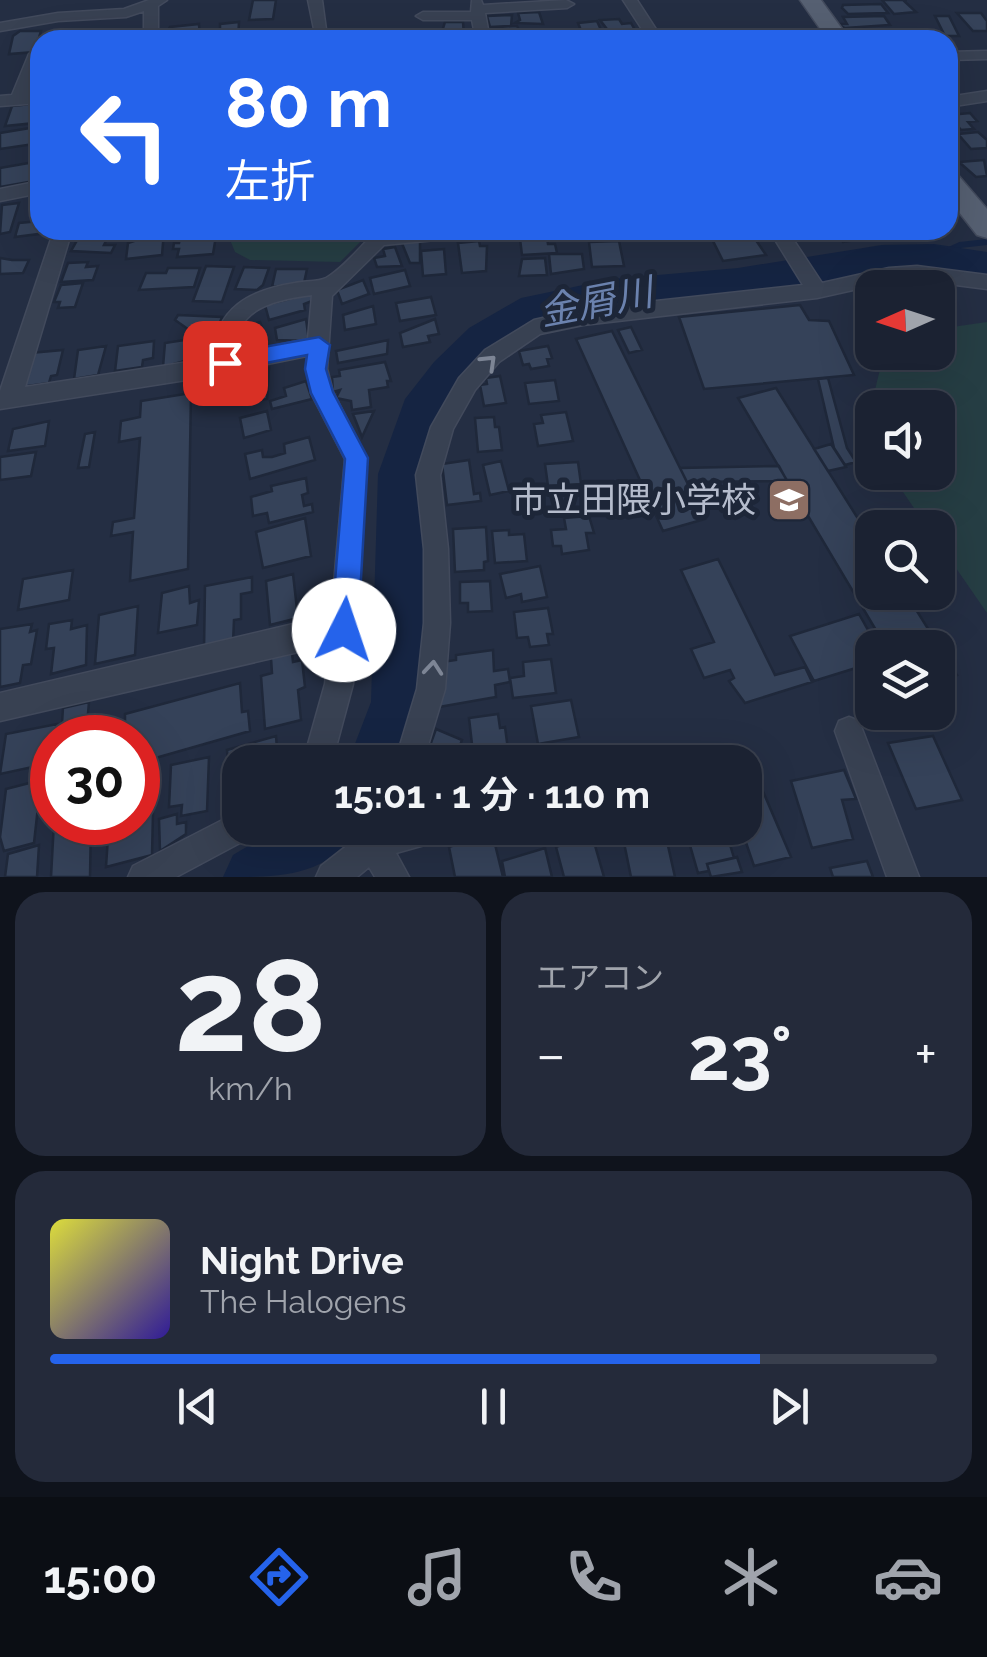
<!DOCTYPE html>
<html lang="ja">
<head>
<meta charset="utf-8">
<style>
  :root { --surface:#1b2232; --page:#242a3a; --text:#f1f3f6; --muted:#a0a4ac; --line:#393f4d; --accent:#2563eb }
  body { margin:0; font-family:Raleway,"Noto Sans JP",sans-serif; background:var(--page); color:var(--text); height:100vh; display:flex; flex-direction:column; font-size:38px; white-space:nowrap }
  * { box-sizing:border-box; margin:0 }
  p { font-size:32px; color:var(--muted) }
  .icon { flex:none; width:55px; height:55px; fill:none; stroke:currentColor; stroke-width:2; stroke-linecap:round; stroke-linejoin:round }
  .map { position:relative; height:877px; overflow:hidden }
  .side { display:flex; flex-direction:column; gap:15px; padding:15px; background:#0f131c; flex:1 }
  .side>* { flex:none }
  .top-card { position:absolute; left:30px; top:30px; width:928px; height:210px; border-radius:30px; box-shadow:0 10px 40px #0002,0 0 0 2px var(--line); background:#2563eb; color:#fff; overflow:hidden }
  .needle { width:65px; rotate:267deg }
  .controls { position:absolute; left:855px; top:270px; display:grid; gap:20px }
  .controls a { display:grid; place-items:center; width:100px; height:100px; border-radius:20px; background:var(--surface); box-shadow:0 10px 40px #0002,0 0 0 2px var(--line); font-size:50px }
  .speed { position:absolute; left:30px; top:715px; display:flex; gap:20px; font-size:50px; font-weight:700; text-align:center }
  .speed>* { display:grid; place-content:center; width:130px; height:130px; border-radius:50%; background:var(--surface); box-shadow:0 10px 40px #0002,0 0 0 2px var(--line); line-height:1 }
  .speed .limit { border:15px solid #d22; background:#fff; color:#111 }
  .pin { position:absolute; display:grid; place-items:center; width:85px; height:85px; color:#fff; margin:-42px; border-radius:20px; box-shadow:0 5px 15px #0006 }
  .me { position:absolute; width:110px; margin:-55px; rotate:4deg; stroke-linejoin:round; filter:drop-shadow(0 0 8px #0008) }
  .turn { display:flex; align-items:center; gap:35px; height:210px; padding:0 30px; font-size:45px }
  .turn .icon { width:130px; height:130px; stroke-width:2.5 }
  .turn b { display:block; font-size:70px; line-height:85px }
  .big { font-size:75px; font-weight:700; line-height:1.1 }
  .side .card { flex:1; display:flex; flex-direction:column; justify-content:center; gap:15px; min-width:0; padding:0 35px; border-radius:30px; background:var(--page) }
  .side .dial { align-items:center; gap:0 }
  .dial b { font-size:130px; line-height:1 }
  .song { display:flex; align-items:center; gap:30px }
  .cover { width:120px; height:120px; border-radius:15px; background:linear-gradient(135deg,hsl(60 70% 55%),hsl(250 70% 35%)) }
  .played { height:10px; border-radius:5px; background:linear-gradient(90deg,var(--accent) 80%,var(--line) 80%) }
  .keys { display:flex; justify-content:space-around; direction:ltr }
  .heat { display:flex; justify-content:space-between; align-items:center; font-size:55px; direction:ltr }
  .side .tiles { flex:1; display:grid; gap:15px; grid-template-columns:1fr 1fr }
  .card:last-child { grid-column:span 2 }
  .trip { position:absolute; left:222px; top:745px; width:540px; height:100px; border-radius:30px; background:var(--surface); box-shadow:0 10px 40px #0002,0 0 0 2px var(--line); font-weight:700; line-height:100px; text-align:center }
  .tabs { display:flex; height:160px; justify-content:space-around; align-items:center; background:#0b0e14; color:var(--muted) }
  .tabs .icon { width:70px; height:70px }
  .tabs .on { color:var(--accent) }
  .tabs b { font-size:45px; color:var(--text) }
  .map>svg:first-child { display:block }
  .green { fill:#263e44 }
  .lines { fill:none; stroke-linecap:round; stroke-linejoin:round }
  .stream { stroke:#152442; stroke-width:6 }
  .river { fill:#152442; fill-rule:evenodd }
  .building { fill:#354259; stroke:#1f283a; stroke-width:2.5 }
  .minor-casing { stroke:#424a5c; stroke-width:3 }
  .primary-casing { stroke:#424a5c; stroke-width:3 }
  .minor { fill:#384152; fill-rule:evenodd }
  .primary { fill:#566072; fill-rule:evenodd }
  .oneway { stroke:#7d8595 }
  .route { fill:#2563eb; stroke:#184099; stroke-width:2.5 }
  .labels { text-anchor:middle; stroke-width:10; stroke-linejoin:round; paint-order:stroke }
  .poi-label { font-size:35px; fill:#b5bccc; stroke:#1d2638; text-anchor:end }
  .water-label { font-size:38px; font-style:italic; fill:#6b82ae; stroke:#1d2638 }
</style>
</head>
<body>
<div class="map">
<svg width="987" height="877" viewBox="0 0 987 877">
  <rect width="100%" height="100%" fill="#242e43"/>
  <path class="green" d="M226 230H372L340 262 250 260 235 252Z
    M987 322V613L938 542V528L927 527 890 473 938 472V408H872V448L864 435 884 353 938 352V329Z"/>
  <g class="lines">
    <path class="stream" d="M934 257 960 245 987 242"/>
    <path class="river" d="M934 244 987 252V280L934 270 882 271 738 296 612 307 545 322 497 350 464 386 441 419 424 474 427 702 406 762H348L371 702 378 474 405 399 434 362 469 328 521 298 612 279 738 268 882 245Z
      M278 828H356C328 877 283 877 223 877L233 855Z"/>
  </g>
  <path class="building" d="M253 0H276L273 19 249 20Z
    M882 0H907H903L916 12 894 14Z
    M881 4 888 13 848 14 842 8 843 5Z
    M539 12 543 24 515 23 520 20 518 13Z
    M957 13H981L987 21V31H973Z
    M512 15 511 26 490 27 487 16Z
    M884 16 890 25 845 28 837 24H847L843 17Z
    M935 16H949L959 36H945Z
    M619 19 622 24 631 23 635 30 610 33 600 20Z
    M597 21 605 39 585 40 578 23Z
    M239 22 238 39 220 36V24Z
    M445 22H463L464 36 469 35 470 40H448L447 35H441Z
    M199 24 200 40H162L170 27Z
    M517 26 523 38 501 39 498 27Z
    M20 31H41L36 47 32 49 36 48 35 52 9 54 13 36Z
    M40 103 35 123 5 126 12 106Z
    M970 113 977 121 968 122 974 129 961 130 949 115Z
    M36 127 34 144 0 149V133Z
    M978 132 987 140V148L971 149 958 134Z
    M984 160 987 176 976 177 959 162Z
    M40 161V180L0 187V168Z
    M19 203 10 232 0 234 2 205Z
    M40 221V230H47L46 233 15 237 19 223Z
    M83 230 111 231 104 245H115L111 253 71 251Z
    M182 230H217L213 254 177 257 179 249H173L174 243H179Z
    M718 230H749L766 255 723 261 710 235 720 234Z
    M869 230 874 237 843 242 837 234Z
    M164 231 162 255 126 259 128 243Z
    M547 238 548 244H555L557 253 522 255 520 239Z
    M420 240V263H410L401 241Z
    M479 241 480 246H487L486 271 462 273 458 243Z
    M619 241 624 266 592 267 589 242Z
    M395 247 402 266 377 267 374 258 385 256 383 249Z
    M444 249 446 274 423 276 421 251Z
    M549 254H582L584 269 551 274Z
    M0 258 12 260H29L23 273 0 274Z
    M545 258 547 275 519 276 522 259Z
    M88 262 86 267 98 266 93 280 61 282 68 263Z
    M206 266 234 267 222 302 193 301Z
    M244 267 269 268 263 285 257 290 235 289Z
    M168 268H200L194 287 139 290 146 273H166Z
    M276 269H307L304 283 272 287Z
    M405 270 410 286 374 294 370 278Z
    M363 280 369 294 342 304 337 290Z
    M83 283 75 307 58 308 60 302H54L61 285Z
    M313 293 312 301 304 304 305 310 269 320 265 305Z
    M431 297 436 315 400 321 396 303Z
    M800 305 809 320 829 321 854 375 704 389 679 317Z
    M373 306 376 324 345 330 343 315Z
    M178 315 222 317 216 333 192 332 175 320Z
    M306 319 309 341 277 340 275 328Z
    M435 319 439 334 428 336 430 342 403 347 400 333Z
    M260 322 267 340 238 350 232 331Z
    M631 327 642 350 629 353 618 330Z
    M612 331 680 468 705 519 663 531 576 339Z
    M197 338 196 358 163 367 165 343Z
    M388 340 387 354 338 363 336 351Z
    M154 341 153 358 143 360 142 367 115 371 118 346Z
    M106 346 98 375 74 379 78 350Z
    M548 346 552 358 547 359 549 366 531 369 529 364 523 365 519 351Z
    M63 350 57 375 51 376 49 383 21 387 30 353Z
    M385 362 391 381H387L388 387 369 390 371 407 352 410 351 401 336 398 340 390 333 392 332 377 340 376 339 370Z
    M269 368 267 399 241 404 239 374Z
    M500 376 506 403 484 406 480 385 487 384 486 378Z
    M828 378 847 448 856 462 845 465 834 448 818 379Z
    M555 380 559 401 529 404 525 383Z
    M306 381 312 399 272 409 270 401 286 396 284 388Z
    M776 388 872 541V592H905L957 675 938 682V648H889L883 642 738 398Z
    M191 393 188 569 130 581 133 532 111 536 113 522 134 518 140 438 119 442 121 421 140 417 141 401Z
    M267 411 271 430 244 438 240 418Z
    M374 411 362 437 353 414Z
    M566 412 573 441 538 446 534 424 543 423 541 415Z
    M494 417 495 427H499L502 450 478 452 475 418Z
    M49 421 45 446 8 451 13 429Z
    M95 432 89 467 78 468 85 434Z
    M309 437 315 460 250 479 245 454 262 450 263 457H272L285 453 284 444Z
    M831 444 846 467 828 471 814 449Z
    M36 452 31 476 0 480V457Z
    M469 460 474 494 480 493 481 501 447 505 442 464Z
    M501 461 509 491 490 495 483 465Z
    M578 462 581 484 548 486 545 464Z
    M779 466 787 481 687 482 680 468Z
    M306 478 308 493 302 495 304 506 312 504 313 512 269 523 267 513 253 516 251 497 272 491 271 486Z
    M589 516 594 533H586L589 550 562 554 561 546H553L551 530 566 529 564 518Z
    M305 518 311 556 263 568 256 532Z
    M486 527 488 561 484 562V570L455 572 453 529Z
    M509 530V535L524 534 527 561 495 563 492 531Z
    M718 559 775 675 805 667 812 682 745 703 729 681 734 678 730 670 704 678 691 649 714 642 681 570Z
    M540 566 547 597 522 602 521 594 506 598 500 574Z
    M73 570 69 600 18 610 23 579Z
    M293 574 298 618 270 625 266 581Z
    M252 577V592L241 594V619L234 620 233 643 204 650 205 586Z
    M490 581 492 611 468 612V603H460V582Z
    M189 586 190 603 199 600 197 625 158 633 162 593Z
    M138 606 135 655 95 664 99 615Z
    M548 608 553 634H547L549 645 530 647 528 637 517 638 514 612Z
    M859 614 878 648H872V663L814 681 790 636Z
    M72 620 71 629 87 625 86 665 51 674 54 648 46 649 49 624Z
    M32 624 30 632 37 630 31 664 23 665 20 683 0 687V629Z
    M493 650 494 671 508 669 510 682 495 685 496 697 439 707 442 662 456 660V655Z
    M292 653 293 662 302 660 305 687 298 690 301 720 265 729 261 676 272 673 271 658Z
    M551 659 556 693 513 698 510 678 524 676 523 662Z
    M240 683 242 712 248 711 250 731 138 763V738H125V714Z
    M571 700 579 737 538 744 531 706Z
    M89 702 87 725 99 722 98 738H61L63 708Z
    M498 714 500 728 505 727 509 757 474 762 469 718Z
    M57 724 52 756 44 758 42 765 0 774 6 734Z
    M436 729 462 740 454 762H424Z
    M276 736 278 762H240L238 795 237 786 230 788 227 750Z
    M933 736 962 800 916 809 888 743Z
    M581 747 583 762H543L541 750Z
    M209 757 207 811 181 816 182 805 169 807 171 765Z
    M844 770 856 799 842 800 853 839 812 848 791 781Z
    M154 771 152 855 106 867 109 822H138V776Z
    M41 780 34 843 4 851 0 837 6 789Z
    M762 789 791 857 754 866 741 828H745V793Z
    M177 814V824L186 822V834L160 851 159 819Z
    M54 822H91L90 877H51Z
    M590 828 604 877H564L556 847 569 842 567 832Z
    M621 828H664L675 877H631Z
    M685 828H725L734 858 707 864 709 871 698 873Z
    M492 832 503 877H455L449 847Z
    M39 845 37 877H5L8 854Z
    M545 848 552 877H505L502 861Z
    M737 857 742 872 711 877 707 864Z
    M867 861 873 877H833L830 868Z"/>
  <g class="lines">
    <g class="minor-casing">
      <path id="minor" d="M149 0H167L158 6V40H144V11L126 17 58 21 0 31V23L58 13 124 9Z
        M308 0H322L327 37 315 34Z
        M472 0H481L483 5 566 0 574 4 567 8 485 13 490 40H476L472 20H423L416 16 423 12H471Z
        M623 0H637L663 40H649Z
        M987 51V59L948 60V52Z
        M29 54 40 55 28 94 40 93V103L0 106V96L12 95Z
        M987 91V101L948 107V97Z
        M40 181V193L0 201V189Z
        M54 230H72L25 387 214 358C214 308 250 290 295 283 304 281 318 282 326 278 344 268 362 244 378 230H486L477 236 384 245 332 296 327 369 333 392 367 459 353 684 332 762H303L325 684 329 645 0 721V693L310 620 331 618 345 459 311 393 307 356 199 378 0 409V391ZM312 295 308 339 235 354C234 308 274 300 312 295Z
        M607 230H639C633 239 613 239 607 230Z
        M769 230H787L822 283 889 268 917 266 987 275V289L917 280 889 282 817 298 583 325 540 334 499 362 475 390 453 429 440 475 448 549 450 623 445 689 423 762H395L417 689 424 623V549L416 475 431 427 459 378 485 350 534 320 583 309 803 285Z
        M849 717 859 721 919 877H887L835 731 839 721Z
        M240 811V828H255L251 837 176 877H128L133 866Z
        M347 828H450L446 839 396 853 409 877H375L369 867 357 877H316L321 866 353 841Z"/>
    </g>
    <g class="primary-casing">
      <path id="primary" d="M800 0H821L850 40H828Z
        M948 171 957 174 987 209V238L977 235 948 198Z"/>
    </g>
    <use href="#minor" class="minor"/>
    <use href="#primary" class="primary"/>
  </g>
  <defs><path id="oneway-chevron" d="M-2-3.5L2.5 0L-2 3.5" fill="none" stroke-width="1.6" stroke-linecap="round" stroke-linejoin="round" transform="scale(2.5)"/></defs>
  <g class="oneway">
    <use href="#oneway-chevron" transform="translate(489 362) rotate(-44)"/>
    <use href="#oneway-chevron" transform="translate(433 668) rotate(-85)"/>
  </g>
  <path class="route" d="M319 337 330 345 326 369 333 392 368 458 358 630 354 640 344 644 335 640 331 630 345 459 311 393 305 369 307 355 225 371 214 363 225 354Z"/>
  <defs>
    <g id="school-square" transform="scale(2.25)"><rect x="-9" y="-9" width="18" height="18" rx="4" fill="#8d6e63" stroke="#1d2638"/><path d="M0-5L7-2L0 1L-7-2ZM-4 1L0 2.5L4 1V4Q0 6-4 4Z" fill="#fff"/></g>
  </defs>
  <g fill-rule="evenodd">
    <use href="#school-square" x="789" y="500"/>
  </g>
  <g class="labels">
    <g class="poi-label">
      <text x="756" y="512">市立田隈小学校</text>
    </g>
    <g class="water-label">
      <text transform="translate(596 302) rotate(-11)" y="13">金屑川</text>
    </g>
  </g>
</svg>
<div class="controls">
<a><svg class="needle" viewBox="-14 -14 28 28"><path d="M0-13l5 13h-10z" fill="#e53935"/><path d="M0 13l5-13h-10z" fill="#a0a4ac"/></svg></a>
<a><svg class="icon" aria-label="sound" viewBox="0 0 24 24"><path d="M4 9h4l5-4v14l-5-4H4zM17 9q2 3 0 6"/></svg></a>
<a><svg class="icon" aria-label="search" viewBox="0 0 24 24"><circle cx="10" cy="10" r="6"/><path d="M15 15l6 6"/></svg></a>
<a><svg class="icon" aria-label="layers" viewBox="0 0 24 24"><path d="M12 4l9 5-9 5-9-5zM3 14l9 5 9-5"/></svg></a>
</div>
<div class="speed"><div class="limit">30</div></div>
<div class="pin" style="left:225px;top:363px;background:#d93025"><svg class="icon" aria-label="arrive" viewBox="0 0 24 24"><path d="M6 21V4h12l-3 4 3 4H6"/></svg></div>
<svg class="me" style="left:344px;top:630px" viewBox="-20 -20 40 40"><circle r="19" fill="#fff"/><path d="M0-13L10 11 0 6-10 11z" fill="#2563eb"/></svg>
<div class="trip">15:01 · 1 分 · 110 m</div>
<div class="top-card">
<div class="turn"><svg class="icon" aria-label="left" viewBox="0 0 24 24"><path d="M17 20v-9H6M10 6l-5 5 5 5"/></svg><div><b>80 m</b>左折</div></div>
</div>
</div>
<section class="side">
<div class="tiles">
<div class="card dial"><b>28</b><p>km/h</p></div>
<div class="card"><p>エアコン</p>
<div class="heat"><a>−</a><b class="big">23°</b><a>+</a></div>
</div>
<div class="card">
<div class="song"><i class="cover"></i><div><b>Night Drive</b><p>The Halogens</p></div></div>
<div class="played"></div>
<div class="keys"><svg class="icon" aria-label="previous" viewBox="0 0 24 24"><path d="M18 5L8 12l10 7zM5 5v14"/></svg><svg class="icon" aria-label="pause" viewBox="0 0 24 24"><path d="M8 5v14M16 5v14"/></svg><svg class="icon" aria-label="next" viewBox="0 0 24 24"><path d="M6 5l10 7-10 7zM19 5v14"/></svg></div>
</div>
</div>
</section>
<nav class="tabs">
<b>15:00</b>
<svg class="icon on" aria-label="directions" viewBox="0 0 24 24"><path d="M12 3l9 9-9 9-9-9zM9 14v-3h6M13 9l2 2-2 2"/></svg>
<svg class="icon" aria-label="music" viewBox="0 0 24 24"><path d="M9 18V5l10-2v13"/><circle cx="6" cy="18" r="3"/><circle cx="16" cy="16" r="3"/></svg>
<svg class="icon" aria-label="phone" viewBox="0 0 24 24"><path d="M5 4h4l2 5-3 2q2 4 5 5l2-3 5 2v4C11 20 4 13 5 4z"/></svg>
<svg class="icon" aria-label="climate" viewBox="0 0 24 24"><path d="M12 3v18M4 7l16 10M4 17L20 7"/></svg>
<svg class="icon" aria-label="car" viewBox="0 0 24 24"><path d="M5 17H2v-5l4-1 3-4h7l3 4 3 1v5h-3M9 17h6M6 11h13"/><circle cx="7" cy="17" r="2"/><circle cx="17" cy="17" r="2"/></svg>
</nav>
</body>
</html>
